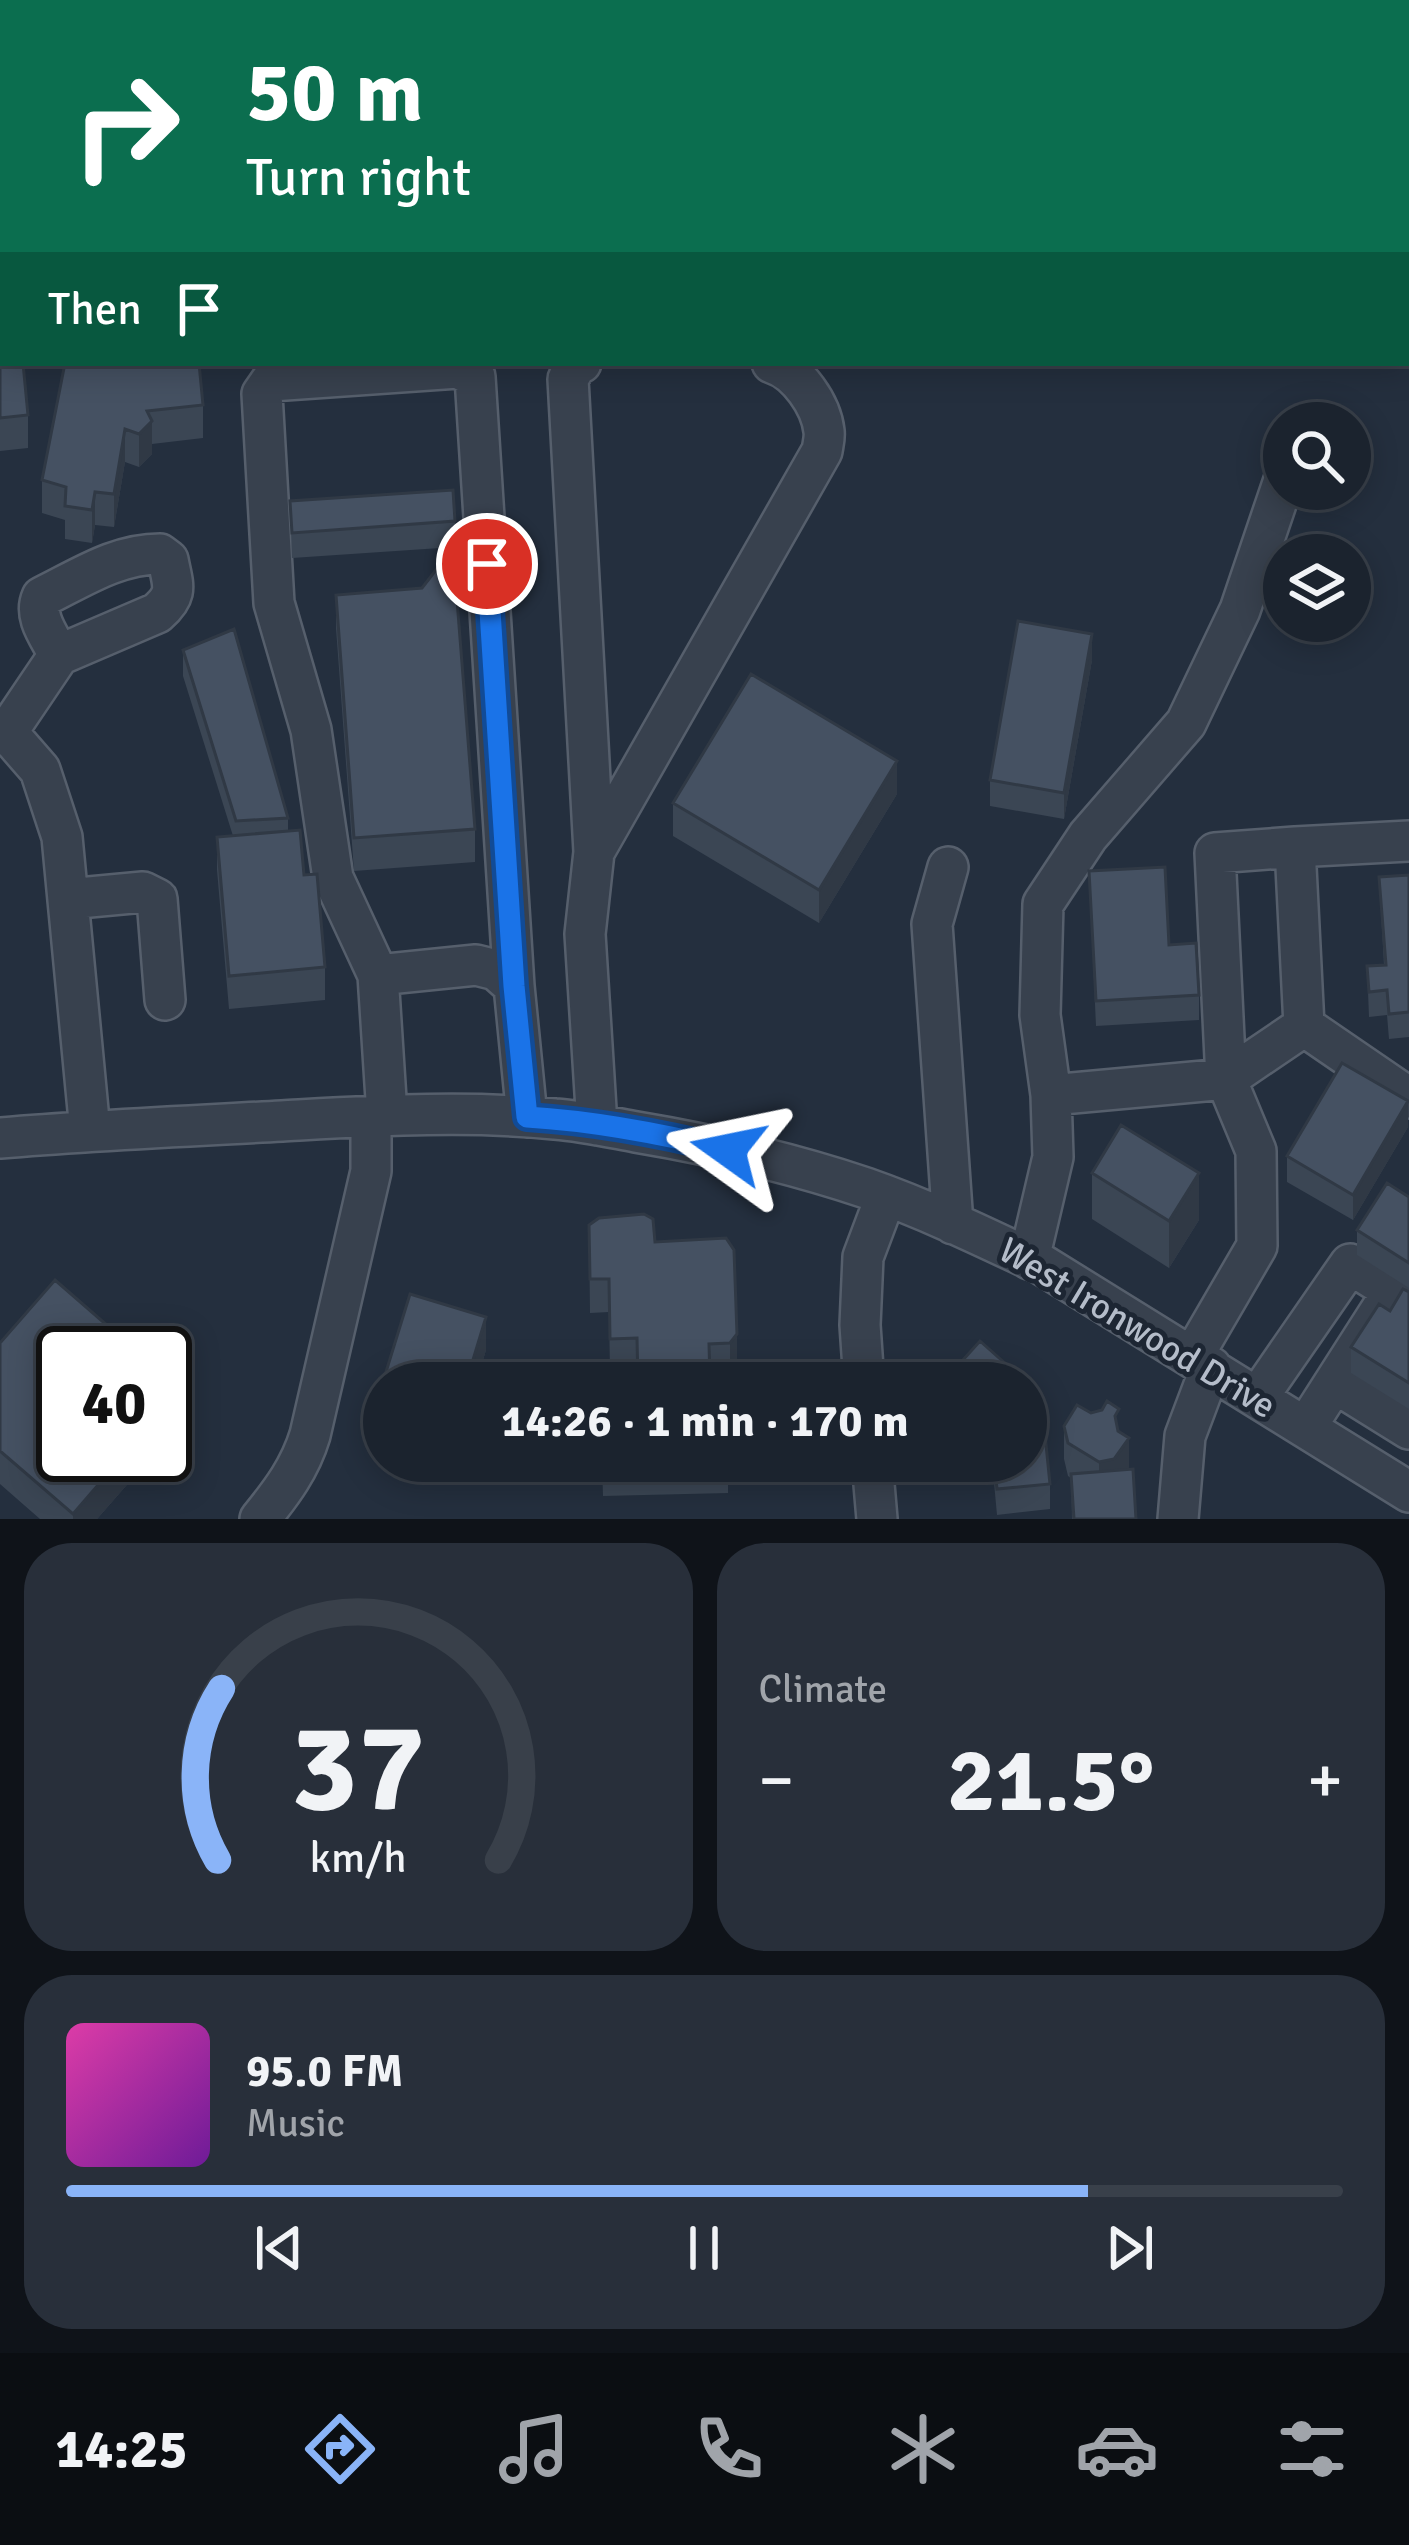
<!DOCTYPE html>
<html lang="en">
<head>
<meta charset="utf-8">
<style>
  :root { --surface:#1b232e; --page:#282f3a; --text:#f1f3f6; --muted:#a0a4aa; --line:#39404a; --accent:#8ab4f8 }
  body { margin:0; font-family:Signika,sans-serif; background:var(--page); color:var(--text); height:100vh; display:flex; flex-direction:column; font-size:45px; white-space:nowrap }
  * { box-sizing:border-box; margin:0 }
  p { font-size:39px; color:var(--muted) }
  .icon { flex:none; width:66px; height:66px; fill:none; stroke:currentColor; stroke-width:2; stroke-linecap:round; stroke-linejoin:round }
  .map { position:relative; height:1519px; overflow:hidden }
  .drawer { display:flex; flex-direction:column; gap:24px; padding:24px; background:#0f1319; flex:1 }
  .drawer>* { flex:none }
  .guide { position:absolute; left:0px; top:0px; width:1410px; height:366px; box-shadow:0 6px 30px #0003,0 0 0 3px var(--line); background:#0b6e4f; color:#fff; overflow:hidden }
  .controls { position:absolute; left:1263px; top:402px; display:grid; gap:24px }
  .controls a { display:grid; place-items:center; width:108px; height:108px; border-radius:50%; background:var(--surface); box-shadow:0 6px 30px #0003,0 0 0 3px var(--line); font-size:60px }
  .speed { position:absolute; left:36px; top:1326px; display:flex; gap:24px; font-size:60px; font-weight:700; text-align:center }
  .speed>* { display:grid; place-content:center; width:156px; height:156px; border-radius:50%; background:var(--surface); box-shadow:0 6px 30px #0003,0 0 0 3px var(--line); line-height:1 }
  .speed .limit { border:6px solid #111; border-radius:18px; background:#fff; color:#111 }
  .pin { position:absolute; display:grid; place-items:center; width:102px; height:102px; color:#fff; margin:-51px; border:6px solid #fff; border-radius:50%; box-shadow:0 3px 12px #0007 }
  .me { position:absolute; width:132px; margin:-66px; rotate:282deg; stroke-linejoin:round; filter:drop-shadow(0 0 9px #0008) }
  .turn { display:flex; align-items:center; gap:42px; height:252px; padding:0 48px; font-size:54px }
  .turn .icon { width:156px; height:156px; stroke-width:2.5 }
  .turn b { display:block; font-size:84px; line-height:102px }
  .then { display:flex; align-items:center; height:114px; padding:0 48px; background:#0003; gap:24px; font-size:45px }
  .big { font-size:90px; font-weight:700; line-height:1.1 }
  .drawer .tile { flex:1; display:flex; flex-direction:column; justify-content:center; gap:18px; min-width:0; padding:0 42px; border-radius:48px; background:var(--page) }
  .drawer .dial { align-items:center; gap:0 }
  .dial svg { height:312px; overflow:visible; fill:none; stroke:var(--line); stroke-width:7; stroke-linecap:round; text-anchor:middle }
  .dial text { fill:var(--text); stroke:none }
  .song { display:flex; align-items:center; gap:36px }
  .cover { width:144px; height:144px; border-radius:18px; background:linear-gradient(135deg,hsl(320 70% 55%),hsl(280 70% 35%)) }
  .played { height:12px; border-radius:6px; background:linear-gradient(90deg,var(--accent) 80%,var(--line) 80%) }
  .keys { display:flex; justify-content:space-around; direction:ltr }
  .heat { display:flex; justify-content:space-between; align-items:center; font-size:66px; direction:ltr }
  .drawer .tiles { flex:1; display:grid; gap:24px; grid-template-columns:1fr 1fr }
  .tile:last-child { grid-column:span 2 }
  .trip { position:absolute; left:363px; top:1362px; width:684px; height:120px; border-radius:60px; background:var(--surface); box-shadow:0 6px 30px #0003,0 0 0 3px var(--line); font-weight:700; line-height:120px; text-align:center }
  .tabs { display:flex; height:192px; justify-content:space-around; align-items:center; background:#0b0e12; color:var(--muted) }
  .tabs .icon { width:84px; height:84px }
  .tabs .active { color:var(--accent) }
  .tabs b { font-size:54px; color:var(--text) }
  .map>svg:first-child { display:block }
  .grass { fill:url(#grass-tufts) }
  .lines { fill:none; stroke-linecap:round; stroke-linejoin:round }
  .minor-casing { stroke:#565f6c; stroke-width:44 }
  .highway-casing { stroke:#434c59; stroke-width:62 }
  .minor { stroke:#38414e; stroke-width:39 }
  .highway { stroke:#746855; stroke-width:57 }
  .wall { fill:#3b4654 }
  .shaded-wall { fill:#303945 }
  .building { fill:#455162; stroke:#303945; stroke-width:3 }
  .route-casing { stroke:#114b97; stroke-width:30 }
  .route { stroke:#1a73e8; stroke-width:21 }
  .labels { text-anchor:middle; stroke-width:10; stroke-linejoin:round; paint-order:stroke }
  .street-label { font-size:36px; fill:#b4bcc9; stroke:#1d2633 }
</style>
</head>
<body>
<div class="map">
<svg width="1409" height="1519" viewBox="0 0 1409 1519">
  <defs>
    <pattern id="grass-tufts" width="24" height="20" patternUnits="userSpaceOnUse" patternTransform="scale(3)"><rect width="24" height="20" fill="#263c3f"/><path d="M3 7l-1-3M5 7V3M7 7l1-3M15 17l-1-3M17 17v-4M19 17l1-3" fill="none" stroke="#435659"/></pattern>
  </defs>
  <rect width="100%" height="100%" fill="#242f3e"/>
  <path class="grass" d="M364 0H1409V57L1407 3H374Z"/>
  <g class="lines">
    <g class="minor-casing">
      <path id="minor" d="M581 363 576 365 568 379 594 852 585 934 597 1125
        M0 732 13 739 40 770 62 837 90 1131
        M5 735 59 655C50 637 33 617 42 597 81 578 116 554 160 554L168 560C173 586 179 594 157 613L59 655
        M1295 847 1409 841
        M594 852 822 451C823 444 825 438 824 431 821 405 798 371 772 363
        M948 867 932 924 953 1224
        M68 899 143 892 157 899 165 1000
        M378 975 333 878 311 730 274 603 262 394 271 381 458 368 475 377 514 986
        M1304 1026 1409 1098
        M1226 1079 1215 853 1295 847 1304 1026
        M1226 1079 1304 1026
        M1051 1095 1226 1079 1256 1151 1257 1246 1193 1356
        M387 1115 378 975 476 965 496 970 514 986 527 1117
        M0 1138C94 1130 188 1126 282 1121 373 1116 464 1110 555 1119 582 1121 609 1127 636 1132 714 1145 791 1163 866 1188 926 1209 984 1237 1041 1264L1409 1492
        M1029 1259 1053 1157 1051 1095 1040 1015 1043 904 1088 836 1186 723 1240 610 1284 480
        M864 1383 860 1325 863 1257 886 1196
        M1335 1383 1409 1429
        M1258 1397 1350 1264 1393 1291 1306 1427
        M872 1461 877 1519
        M260 1519C282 1492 300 1468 310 1435L371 1171V1116
        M1178 1519 1185 1436 1211 1367"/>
    </g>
    <g class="highway-casing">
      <path id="highway" d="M282 0 292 3
        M0 77H3
        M1407 106H1409
        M0 150H3
        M1407 179H1409
        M0 249 3 248"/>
    </g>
    <use href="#minor" class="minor"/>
    <use href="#highway" class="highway"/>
  </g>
  <path class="wall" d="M0 345 28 415V448L0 451Z
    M65 363 203 405V438L152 444V454L139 467 125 462 114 527 95 525 92 543 65 539V520L42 513V480Z
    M290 501 455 521V547L292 558Z
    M336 595 475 829V862L354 871 336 628Z
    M183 650 288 818V831L304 875 325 967V1000L229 1009 217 870V837L233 836 183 676Z
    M1092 660 1064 819 990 806V780Z
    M897 794 819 923 673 836V803Z
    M1089 871 1169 945 1199 995V1020L1096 1026Z
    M1409 875V1037L1389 1039 1387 1015 1369 1017 1367 966 1384 965 1379 877Z
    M1408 1127 1353 1220 1287 1182V1156Z
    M1092 1173 1199 1220 1169 1268 1092 1219Z
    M1409 1197V1288L1357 1255V1230Z
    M589 1225 655 1242 726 1238 737 1367 730 1376 710 1377V1378L726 1383H637V1371L610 1372 609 1312 590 1313Z
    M1409 1292V1409L1351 1373V1347Z
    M410 1294 486 1317V1350L476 1383H384V1436L377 1434V1401Z
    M980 1341 1041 1395 1050 1484V1509L997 1515 992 1461H1026V1383H944Z
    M0 1343 63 1455H153L97 1519H40L0 1484Z
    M1064 1426 1119 1432 1129 1470 1136 1519H1072L1071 1478 1068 1476 1064 1459Z
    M602 1461H728V1493L603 1496Z"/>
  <path class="shaded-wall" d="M152 421V454L139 467V434Z
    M125 429V462L114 527V494Z
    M95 492V525L92 543V510Z
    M1092 634V660L1064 819V793Z
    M897 761V794L819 923V890Z
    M1408 1101V1127L1353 1220V1195Z
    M1199 1173V1220L1169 1268V1221Z
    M486 1317V1350L476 1383H466Z
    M737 1334V1367L730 1376V1343Z
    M181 1389V1422L165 1441V1408Z
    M1129 1438V1471L1099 1495V1462Z
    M124 1455H153L97 1519H73V1514Z"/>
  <path class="building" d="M0 345H3V363H23L28 415 0 418Z
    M65 363H199L203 405 147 411 152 421 139 434 125 429 114 494 95 492 92 510 65 506 66 487 42 480Z
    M453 490 455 521 292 533 290 501Z
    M439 566 456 587 475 829 354 838 336 595 422 588Z
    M1018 621 1092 634 1064 793 990 780Z
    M234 629 288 818 236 821 183 650Z
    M751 674 897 761 819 890 673 803Z
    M300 830 304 875 317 874 325 967 229 976 217 837Z
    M1165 867 1169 945 1196 943 1199 995 1096 1001 1089 871Z
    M1409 875V1012L1389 1014 1387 990 1369 992 1367 966 1386 965 1379 877Z
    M1342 1063 1408 1101 1353 1195 1287 1156Z
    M1121 1125 1199 1173 1169 1221 1092 1173Z
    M1387 1183 1409 1197V1263L1357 1230Z
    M644 1214 653 1219 655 1242 726 1238 734 1250 737 1334 730 1343 709 1344 710 1378H725L726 1383H638L637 1338 610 1339 609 1279H590L589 1225 599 1218Z
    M55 1280 139 1353H63V1455H124L73 1514 0 1451V1343Z
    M1403 1289 1409 1292V1383L1351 1347 1379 1304 1390 1311Z
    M410 1294 486 1317 466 1383H384V1403L377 1401Z
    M980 1341 1041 1395 1050 1484 997 1489 994 1461H1026V1383H947L944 1381Z
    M165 1375 181 1389 165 1408Z
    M1107 1401 1119 1409 1115 1416 1118 1431 1129 1438 1114 1459 1099 1462 1068 1443 1064 1426 1077 1405 1091 1413 1102 1410Z
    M603 1461H679L603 1463Z
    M1133 1469 1136 1519H1074L1071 1474Z"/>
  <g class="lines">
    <g class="route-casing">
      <path id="route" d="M487 564 514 986 527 1117C594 1121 663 1134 728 1150"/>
    </g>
    <use href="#route" class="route"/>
  </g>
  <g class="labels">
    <g class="street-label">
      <text transform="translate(1138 1327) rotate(31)" y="13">West Ironwood Drive</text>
    </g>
  </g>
</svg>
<div class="controls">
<a><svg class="icon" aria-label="search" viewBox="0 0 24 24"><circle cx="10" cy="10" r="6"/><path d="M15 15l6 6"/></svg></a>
<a><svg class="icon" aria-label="layers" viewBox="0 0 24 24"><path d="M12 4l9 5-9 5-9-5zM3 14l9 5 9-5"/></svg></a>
</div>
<div class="speed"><div class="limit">40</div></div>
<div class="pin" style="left:487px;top:564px;background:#d93025"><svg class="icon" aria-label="arrive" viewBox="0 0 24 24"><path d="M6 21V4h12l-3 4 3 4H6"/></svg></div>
<svg class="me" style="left:728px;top:1150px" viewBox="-20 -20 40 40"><path d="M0-17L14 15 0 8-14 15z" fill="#1a73e8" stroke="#fff" stroke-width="4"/></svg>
<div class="trip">14:26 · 1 min · 170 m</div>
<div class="guide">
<div class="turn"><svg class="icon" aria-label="right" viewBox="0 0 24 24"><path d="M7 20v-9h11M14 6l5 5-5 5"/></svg><div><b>50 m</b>Turn right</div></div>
<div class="then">Then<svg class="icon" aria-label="arrive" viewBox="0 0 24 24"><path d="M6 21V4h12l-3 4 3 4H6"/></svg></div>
</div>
</div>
<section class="drawer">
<div class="tiles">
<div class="tile dial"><svg viewBox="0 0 100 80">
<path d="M14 69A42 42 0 1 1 86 69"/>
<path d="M14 69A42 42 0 0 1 15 25" stroke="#8ab4f8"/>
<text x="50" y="56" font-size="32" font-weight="700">37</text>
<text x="50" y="72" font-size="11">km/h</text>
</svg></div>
<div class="tile"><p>Climate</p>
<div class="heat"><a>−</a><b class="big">21.5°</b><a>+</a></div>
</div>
<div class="tile">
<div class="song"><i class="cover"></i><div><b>95.0 FM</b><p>Music</p></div></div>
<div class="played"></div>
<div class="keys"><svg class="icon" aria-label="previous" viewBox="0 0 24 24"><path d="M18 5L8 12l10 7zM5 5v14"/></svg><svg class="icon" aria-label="pause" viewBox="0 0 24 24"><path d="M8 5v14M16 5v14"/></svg><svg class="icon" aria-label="next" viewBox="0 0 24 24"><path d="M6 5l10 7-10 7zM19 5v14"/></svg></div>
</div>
</div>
</section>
<nav class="tabs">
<b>14:25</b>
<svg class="icon active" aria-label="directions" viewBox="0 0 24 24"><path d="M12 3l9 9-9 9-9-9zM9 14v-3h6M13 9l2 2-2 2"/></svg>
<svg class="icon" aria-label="music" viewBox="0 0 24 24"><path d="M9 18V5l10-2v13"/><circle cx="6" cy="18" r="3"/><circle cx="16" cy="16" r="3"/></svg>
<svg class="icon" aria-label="phone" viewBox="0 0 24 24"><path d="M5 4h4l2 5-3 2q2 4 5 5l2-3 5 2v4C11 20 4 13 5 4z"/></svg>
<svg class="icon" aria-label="climate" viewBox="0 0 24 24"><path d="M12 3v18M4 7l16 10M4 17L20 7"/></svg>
<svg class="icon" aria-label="car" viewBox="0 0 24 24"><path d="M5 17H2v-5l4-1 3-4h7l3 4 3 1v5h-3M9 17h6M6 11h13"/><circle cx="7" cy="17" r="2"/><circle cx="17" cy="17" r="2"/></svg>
<svg class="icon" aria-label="filters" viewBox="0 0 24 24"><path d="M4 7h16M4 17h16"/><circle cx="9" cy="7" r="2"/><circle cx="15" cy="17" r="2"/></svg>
</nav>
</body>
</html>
